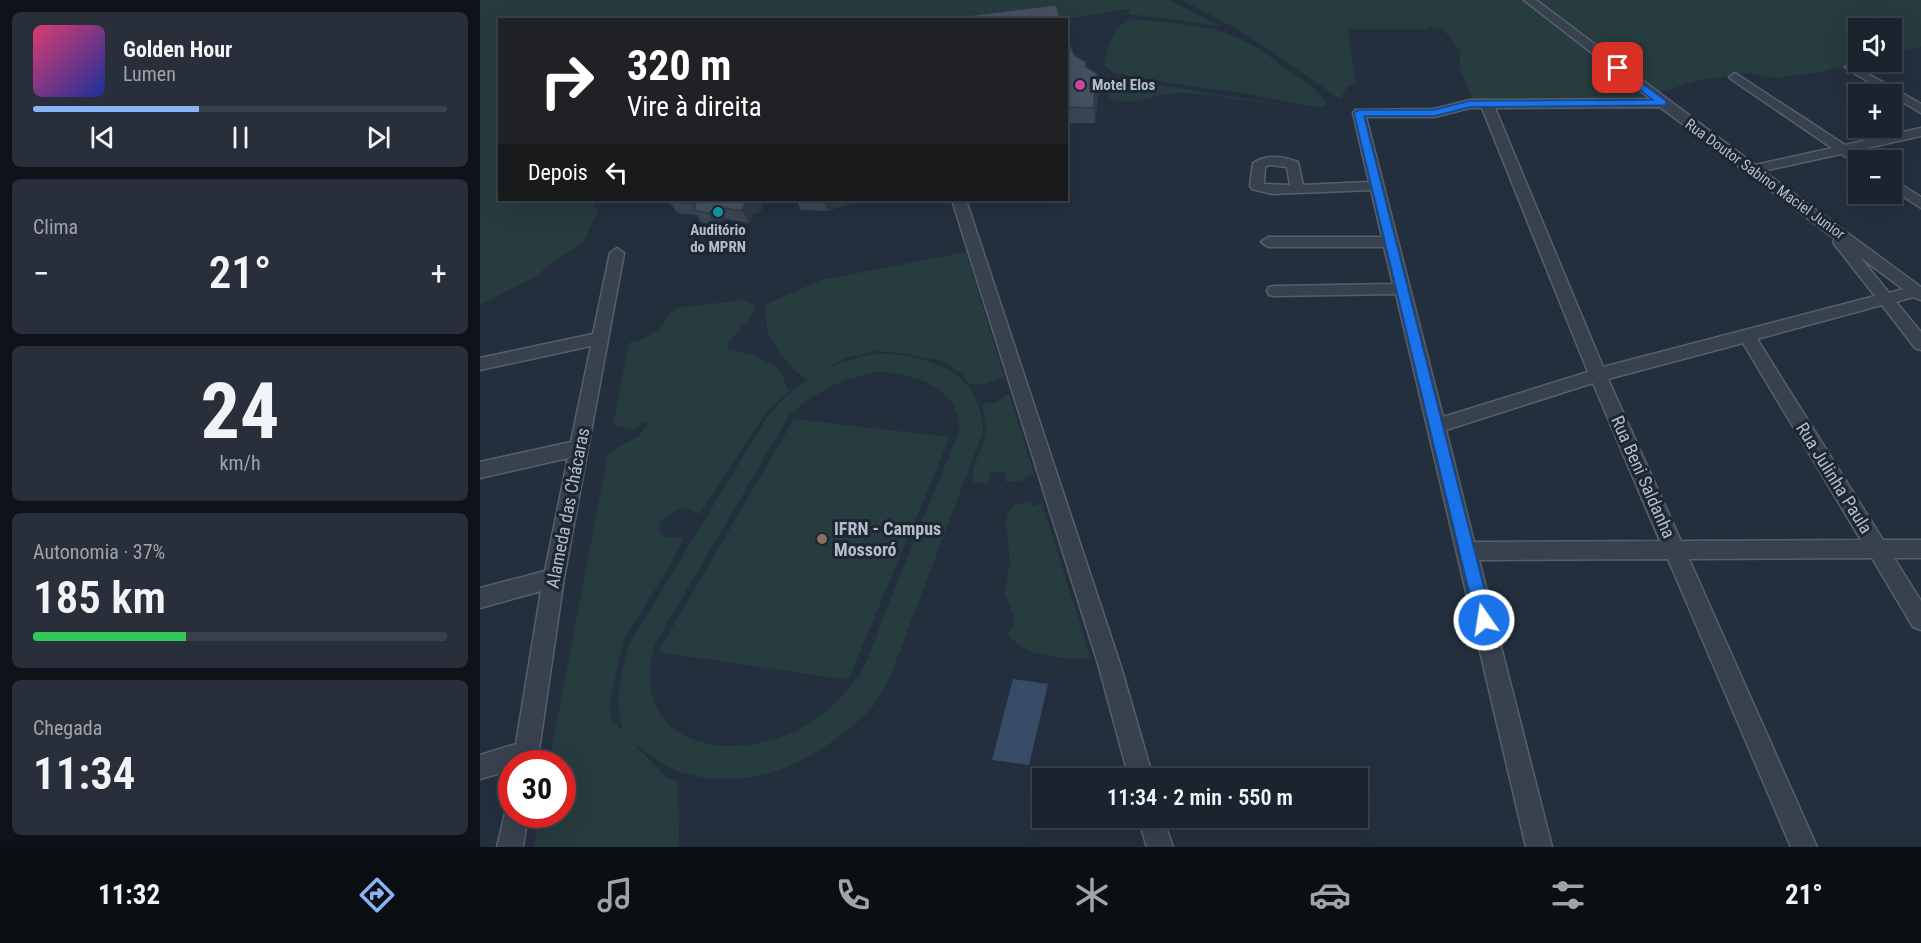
<!DOCTYPE html>
<html lang="pt">
<head>
<meta charset="utf-8">
<style>
  :root { --surface:#1b232e; --page:#282f3a; --text:#f1f3f6; --muted:#a0a4aa; --line:#39404a; --accent:#8ab4f8 }
  body { margin:0; font-family:"Roboto Condensed",sans-serif; background:var(--page); color:var(--text); height:100vh; display:flex; flex-direction:column; font-size:22px; white-space:nowrap }
  * { box-sizing:border-box; margin:0 }
  p { font-size:20px; color:var(--muted) }
  .icon { flex:none; width:33px; height:33px; fill:none; stroke:currentColor; stroke-width:2; stroke-linecap:round; stroke-linejoin:round }
  .map { position:relative; flex:1; overflow:hidden }
  .side { display:flex; flex-direction:column; gap:12px; padding:12px; background:#0f1319; width:480px }
  .side>* { flex:none }
  .banner { position:absolute; left:18px; top:18px; width:570px; height:183px; border-radius:0px; box-shadow:0 6px 24px #0002,0 0 0 2px var(--line); background:#202124; color:#fff; overflow:hidden }
  .tools { position:absolute; left:1368px; top:18px; display:grid; gap:12px }
  .tools a { display:grid; place-items:center; width:54px; height:54px; border-radius:0px; background:var(--surface); box-shadow:0 6px 24px #0002,0 0 0 2px var(--line); font-size:30px }
  .speed { position:absolute; left:18px; top:750px; display:flex; gap:12px; font-size:30px; font-weight:700; text-align:center }
  .speed>* { display:grid; place-content:center; width:78px; height:78px; border-radius:50%; background:var(--surface); box-shadow:0 6px 24px #0002,0 0 0 2px var(--line); line-height:1 }
  .speed .limit { border:9px solid #d22; background:#fff; color:#111 }
  .pin { position:absolute; display:grid; place-items:center; width:51px; height:51px; color:#fff; margin:-26px; border-radius:12px; box-shadow:0 3px 9px #0006 }
  .me { position:absolute; width:66px; margin:-33px; rotate:347deg; stroke-linejoin:round; filter:drop-shadow(0 0 4px #0008) }
  .turn { display:flex; align-items:center; gap:21px; height:126px; padding:0 30px; font-size:27px }
  .turn .icon { width:78px; height:78px; stroke-width:2.5 }
  .turn b { display:block; font-size:42px; line-height:51px }
  .then { display:flex; align-items:center; height:57px; padding:0 30px; background:#0003; gap:12px; font-size:22px }
  .big { font-size:45px; font-weight:600; line-height:1.1 }
  .side .card { flex:1; display:flex; flex-direction:column; justify-content:center; gap:9px; min-width:0; padding:0 21px; border-radius:9px; background:var(--page) }
  .side .dial { align-items:center; gap:0 }
  .dial b { font-size:78px; line-height:1 }
  .song { display:flex; align-items:center; gap:18px }
  .cover { width:72px; height:72px; border-radius:9px; background:linear-gradient(135deg,hsl(340 70% 55%),hsl(230 70% 35%)) }
  .played { height:6px; border-radius:3px; background:linear-gradient(90deg,var(--accent) 40%,var(--line) 40%) }
  .keys { display:flex; justify-content:space-around; direction:ltr }
  .heat { display:flex; justify-content:space-between; align-items:center; font-size:33px; direction:ltr }
  .charge { height:9px; border-radius:4px; background:linear-gradient(90deg,#34c759 37%,var(--line) 0) }
  .trip { position:absolute; left:552px; top:768px; width:336px; height:60px; border-radius:0px; background:var(--surface); box-shadow:0 6px 24px #0002,0 0 0 2px var(--line); font-weight:600; line-height:60px; text-align:center }
  .menu { display:flex; height:96px; justify-content:space-around; align-items:center; background:#0b0e12; color:var(--muted) }
  .menu .icon { width:42px; height:42px }
  .menu .selected { color:var(--accent) }
  .menu b { font-size:27px; color:var(--text) }
  main { display:flex; flex:1; min-height:0 }
  .map>svg:first-child { display:block }
  .green { fill:#263c3f; fill-rule:evenodd }
  .water { fill:#394c67 }
  .lines { fill:none; stroke-linecap:round; stroke-linejoin:round }
  .minor-casing { stroke:#565f6c; stroke-width:3 }
  .minor { fill:#38414e; fill-rule:evenodd }
  .wall { fill:#3b4654 }
  .shaded-wall { fill:#303945 }
  .building { fill:#455162; stroke:#303945; stroke-width:1.5 }
  .route { fill:#1a73e8; stroke:#114b97; stroke-width:1.5 }
  .hotel-dot { fill:#d1479c; stroke:#1d2633; stroke-width:2 }
  .culture-dot { fill:#0f9aa8; stroke:#1d2633; stroke-width:2 }
  .education-dot { fill:#8d6e63; stroke:#1d2633; stroke-width:2 }
  .labels { text-anchor:middle; stroke-width:6; stroke-linejoin:round; paint-order:stroke }
  .far-poi-label { font-size:15px; font-weight:bold; fill:#b4bcc9; stroke:#1d2633; text-anchor:start }
  .far-street-label { font-size:15px; fill:#b4bcc9; stroke:#1d2633 }
  .street-label { font-size:18px; fill:#b4bcc9; stroke:#1d2633 }
  .poi-label { font-size:18px; font-weight:bold; fill:#b4bcc9; stroke:#1d2633; text-anchor:start }
</style>
</head>
<body>
<main>
<section class="side">
<div class="card">
<div class="song"><i class="cover"></i><div><b>Golden Hour</b><p>Lumen</p></div></div>
<div class="played"></div>
<div class="keys"><svg class="icon" aria-label="previous" viewBox="0 0 24 24"><path d="M18 5L8 12l10 7zM5 5v14"/></svg><svg class="icon" aria-label="pause" viewBox="0 0 24 24"><path d="M8 5v14M16 5v14"/></svg><svg class="icon" aria-label="next" viewBox="0 0 24 24"><path d="M6 5l10 7-10 7zM19 5v14"/></svg></div>
</div>
<div class="card"><p>Clima</p>
<div class="heat"><a>−</a><b class="big">21°</b><a>+</a></div>
</div>
<div class="card dial"><b>24</b><p>km/h</p></div>
<div class="card"><p>Autonomia · 37%</p><b class="big">185 km</b><div class="charge"></div></div>
<div class="card"><p>Chegada</p><b class="big">11:34</b></div>
</section>
<div class="map">
<svg width="1441" height="847" viewBox="0 0 1441 847">
  <rect width="100%" height="100%" fill="#242f3e"/>
  <path class="green" d="M0 0H690L739 26 649 14V9L578 20H20V200H119L113 207 119 210 104 240 94 249 69 264 57 276 0 305Z
    M702 0H1441V47L1412 53V28H1378V62H1385L1339 72 1298 78 1269 73 1215 81 1153 102H994L980 69V51L963 29 949 26 951 29H868L876 84 867 87 860 99 759 30Z
    M655 20C688 22 726 24 756 37 775 45 792 58 808 70 822 79 837 89 847 103L846 106 836 107 757 92 722 88 634 73 625 65C627 47 633 22 655 20Z
    M646 80 805 105C769 102 734 93 697 93 676 94 653 105 632 100L628 95 631 85Z
    M486 252 524 377 503 384H490L483 375 463 361 421 353 396 351 366 358 327 380C313 371 290 345 287 328 286 320 287 314 284 305L341 280Z
    M264 300 276 306 269 319 247 344 249 350 274 355 299 368 309 392 288 410 220 514 203 507 181 520 179 533 187 538 204 537 187 571 144 638 129 706 132 719 142 731C142 725 140 718 139 712 137 689 142 666 149 645L285 420C308 387 358 357 398 354 417 353 435 357 453 363 486 375 501 397 503 432L410 677C404 686 400 697 394 705 386 715 376 723 367 730 321 769 259 792 200 772 183 765 168 753 153 743L187 778 198 782 199 847H54L60 815 82 814V764L69 763 128 453 159 436 169 423H163L154 430 133 425 149 343 165 338 183 326 187 317 197 308ZM397 372C432 372 483 388 479 432 454 492 429 553 405 613 398 631 387 667 376 680 361 697 345 715 325 726 254 767 145 747 175 644L310 414C339 390 360 379 397 372Z
    M529 393 554 474 541 481 526 482 525 472H511L508 483 493 482C490 465 503 450 506 432 507 422 503 413 503 403H516Z
    M314 419 470 437 368 680 178 652Z
    M551 501 552 506 562 503 611 659C584 658 545 659 528 634L535 621 525 593 530 562 526 524 527 514 533 506Z"/>
  <path class="water" d="M533 679 568 684 549 765 512 760Z"/>
  <g class="lines">
    <g class="minor-casing">
      <path id="minor" d="M1044 0H1056L1275 165 1352 148 1251 79 1249 77 1255 73 1365 145 1441 128V136L1374 151 1386 160H1378V164L1361 154 1283 171 1441 287V300L1433 297 1416 302 1441 332V350L1435 348 1402 305 1277 339 1403 540H1441V558H1414L1441 601V630L1433 627 1392 558 1209 559 1337 847H1311L1188 559 999 560 1072 847H1046L916 294 795 296 789 295 787 291 789 287 795 286 913 284 904 247H788L781 242 788 237H902L891 190 792 194 772 189 770 186 773 163C787 154 803 156 818 162L823 185 889 182 873 113 875 110 954 109 990 100 1171 99ZM1180 107 1355 239 1353 242 1355 245 1395 296 1123 367 1015 108ZM990 108H1002L1108 372 963 417 886 117H954ZM789 165 807 167 810 185 784 184 785 167ZM1380 257 1423 289 1409 293ZM1263 343 1381 540 1201 541 1128 379ZM1113 383 1180 541 994 542 966 430Z
        M1371 64 1441 104V113L1367 69 1365 67Z
        M1412 179 1441 197V208L1412 189Z
        M472 200H486L641 667 673 778H649L619 667Z
        M137 248 144 253 84 578 57 764H32V770L0 779V755L36 744 61 591 0 608V588L65 571 88 458 0 478V462L91 442 111 346 0 370V358L113 334 130 253Z
        M32 803V814H48L43 847H17L27 805Z
        M658 818H683L693 847H667Z"/>
    </g>
    <use href="#minor" class="minor"/>
  </g>
  <path class="wall" d="M586 35 594 55 606 62V67L619 89 615 123H586Z
    M316 200H380L348 211 321 210Z
    M189 201H282L281 211 273 213 269 223 245 219 235 225 221 222 217 215 197 213Z"/>
  <path class="shaded-wall" d="M617 74 619 89 615 123 613 108Z
    M272 200H281L282 201 281 211 273 213 269 223 262 211 266 201Z
    M343 200H380L348 211Z
    M238 207 245 219 235 225 228 213Z"/>
  <path class="building" d="M576 5 581 20H452Z
    M586 35 594 55 606 62 605 66 617 74 613 108 586 107Z
    M192 200H272L266 201 262 211 238 207 228 213 213 210 216 204 189 201Z"/>
  <path class="route" d="M1138 66 1186 101V105L990 107 954 116H884L1012 620 1010 625 1004 627 998 625 996 620 874 113 879 110H954L990 101 1173 100 1135 70V67Z"/>
  <circle class="hotel-dot" cx="600" cy="85" r="6"/>
  <circle class="culture-dot" cx="238" cy="212" r="6"/>
  <circle class="education-dot" cx="342" cy="539" r="6"/>
  <g class="labels">
    <g class="far-poi-label">
      <text x="612" y="90">Motel Elos</text>
      <text x="238" y="235" text-anchor="middle">Auditório<tspan x="238" dy="17">do MPRN</tspan></text>
    </g>
    <g class="far-street-label">
      <text transform="translate(1285 179) rotate(36)" y="5">Rua Doutor Sabino Maciel Junior</text>
    </g>
    <g class="street-label">
      <text transform="translate(1163 477) rotate(66)" y="6">Rua Beni Saldanha</text>
      <text transform="translate(1354 478) rotate(58)" y="6">Rua Julinha Paula</text>
      <text transform="translate(88 508) rotate(-79)" y="6">Alameda das Chácaras</text>
    </g>
    <g class="poi-label">
      <text x="354" y="535">IFRN - Campus<tspan x="354" dy="21">Mossoró</tspan></text>
    </g>
  </g>
</svg>
<div class="tools">
<a><svg class="icon" aria-label="sound" viewBox="0 0 24 24"><path d="M4 9h4l5-4v14l-5-4H4zM17 9q2 3 0 6"/></svg></a>
<a>+</a>
<a>−</a>
</div>
<div class="speed"><div class="limit">30</div></div>
<div class="pin" style="left:1138px;top:68px;background:#d93025"><svg class="icon" aria-label="arrive" viewBox="0 0 24 24"><path d="M6 21V4h12l-3 4 3 4H6"/></svg></div>
<svg class="me" style="left:1004px;top:620px" viewBox="-20 -20 40 40"><circle r="17" fill="#1a73e8" stroke="#fff" stroke-width="3"/><path d="M0-11L8 9 0 5-8 9z" fill="#fff"/></svg>
<div class="trip">11:34 · 2 min · 550 m</div>
<div class="banner">
<div class="turn"><svg class="icon" aria-label="right" viewBox="0 0 24 24"><path d="M7 20v-9h11M14 6l5 5-5 5"/></svg><div><b>320 m</b>Vire à direita</div></div>
<div class="then">Depois<svg class="icon" aria-label="left" viewBox="0 0 24 24"><path d="M17 20v-9H6M10 6l-5 5 5 5"/></svg></div>
</div>
</div>
</main>
<nav class="menu">
<b>11:32</b>
<svg class="icon selected" aria-label="directions" viewBox="0 0 24 24"><path d="M12 3l9 9-9 9-9-9zM9 14v-3h6M13 9l2 2-2 2"/></svg>
<svg class="icon" aria-label="music" viewBox="0 0 24 24"><path d="M9 18V5l10-2v13"/><circle cx="6" cy="18" r="3"/><circle cx="16" cy="16" r="3"/></svg>
<svg class="icon" aria-label="phone" viewBox="0 0 24 24"><path d="M5 4h4l2 5-3 2q2 4 5 5l2-3 5 2v4C11 20 4 13 5 4z"/></svg>
<svg class="icon" aria-label="climate" viewBox="0 0 24 24"><path d="M12 3v18M4 7l16 10M4 17L20 7"/></svg>
<svg class="icon" aria-label="car" viewBox="0 0 24 24"><path d="M5 17H2v-5l4-1 3-4h7l3 4 3 1v5h-3M9 17h6M6 11h13"/><circle cx="7" cy="17" r="2"/><circle cx="17" cy="17" r="2"/></svg>
<svg class="icon" aria-label="filters" viewBox="0 0 24 24"><path d="M4 7h16M4 17h16"/><circle cx="9" cy="7" r="2"/><circle cx="15" cy="17" r="2"/></svg>
<b>21°</b>
</nav>
</body>
</html>
